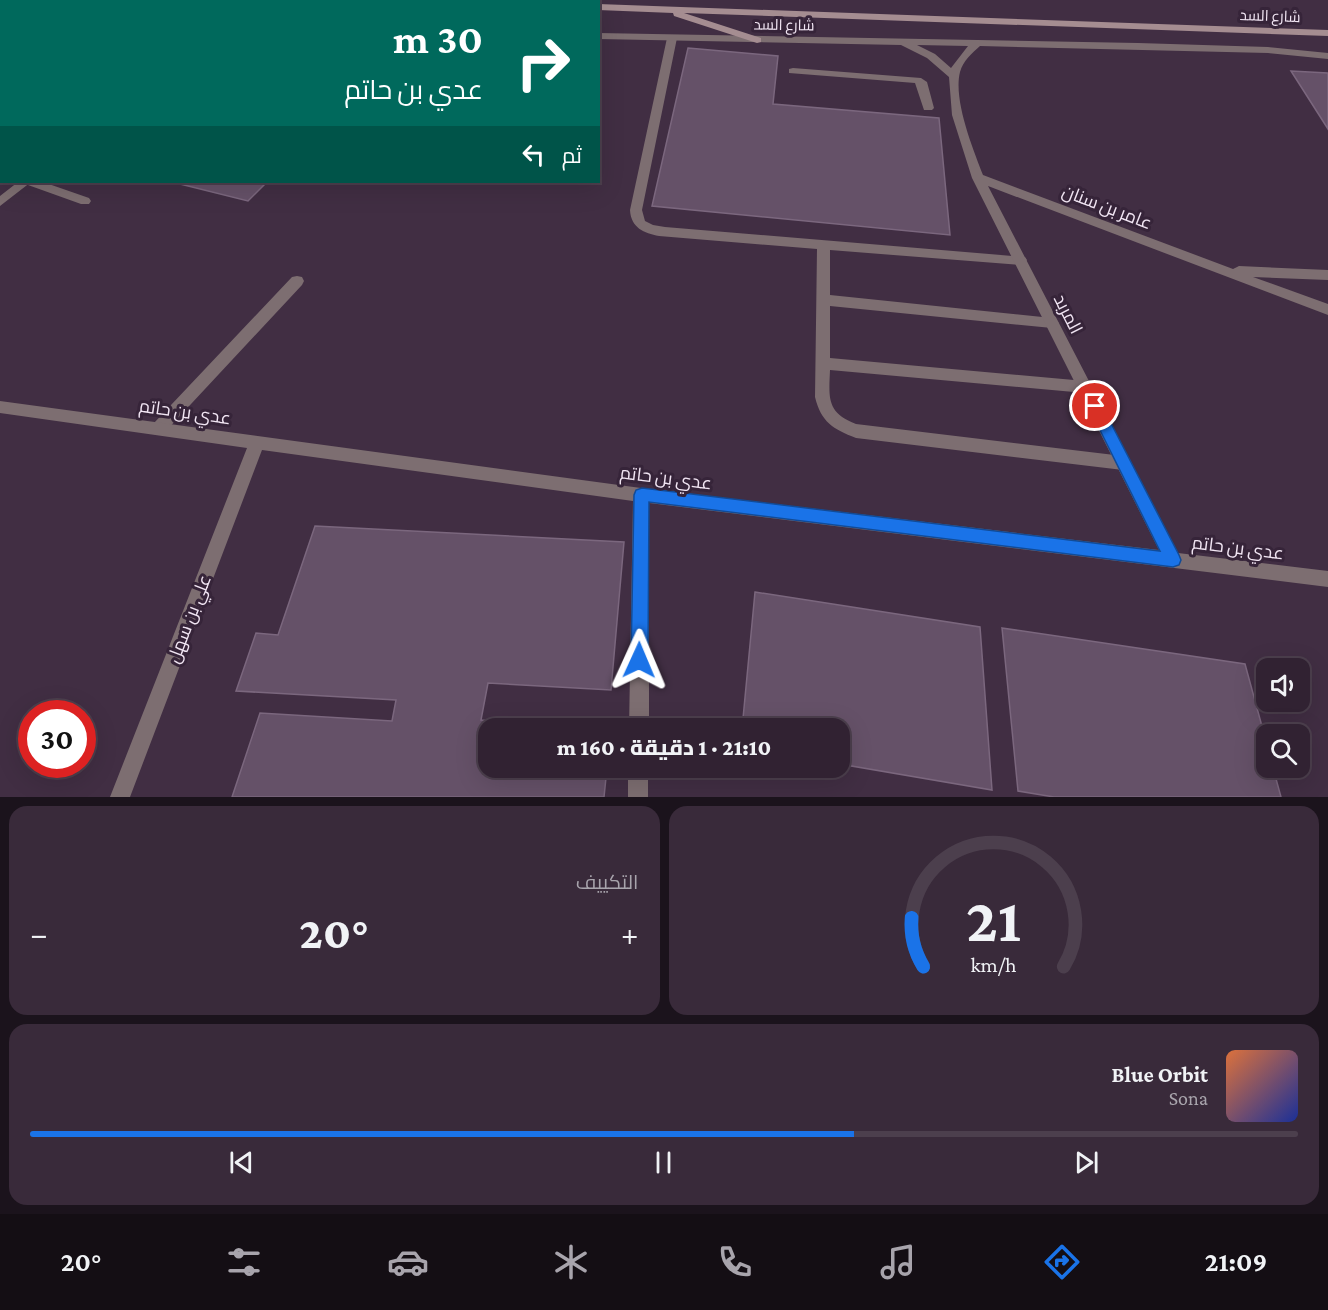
<!DOCTYPE html>
<html lang="ar">
<head>
<meta charset="utf-8">
<style>
  :root { --surface:#312232; --page:#392a3a; --text:#f1f3f6; --muted:#a8a4ac; --line:#4c3f4d; --accent:#1a73e8 }
  body { margin:0; font-family:"Crimson Pro",Cairo,serif; background:var(--page); color:var(--text); direction:rtl; height:100vh; display:flex; flex-direction:column; font-size:22px; white-space:nowrap }
  * { box-sizing:border-box; margin:0 }
  p { font-size:20px; color:var(--muted) }
  .icon { flex:none; width:33px; height:33px; fill:none; stroke:currentColor; stroke-width:2; stroke-linecap:round; stroke-linejoin:round }
  .map { position:relative; height:797px; overflow:hidden; direction:ltr }
  .sheet { display:flex; flex-direction:column; gap:9px; padding:9px; background:#1b131c; flex:1 }
  .sheet>* { flex:none }
  .hud { position:absolute; left:0px; top:0px; width:600px; height:183px; box-shadow:0 6px 24px #0002,0 0 0 2px var(--line); direction:rtl; background:#00695c; color:#fff; overflow:hidden }
  .fabs { position:absolute; left:1256px; top:658px; display:grid; gap:12px }
  .fabs a { display:grid; place-items:center; width:54px; height:54px; border-radius:12px; background:var(--surface); box-shadow:0 6px 24px #0002,0 0 0 2px var(--line); font-size:30px }
  .speed { position:absolute; left:18px; top:700px; display:flex; gap:12px; font-size:30px; font-weight:700; text-align:center }
  .speed>* { display:grid; place-content:center; width:78px; height:78px; border-radius:50%; background:var(--surface); box-shadow:0 6px 24px #0002,0 0 0 2px var(--line); line-height:1 }
  .speed .limit { border:9px solid #d22; background:#fff; color:#111 }
  .pin { position:absolute; display:grid; place-items:center; width:51px; height:51px; color:#fff; margin:-26px; border:3px solid #fff; border-radius:50%; box-shadow:0 2px 6px #0007 }
  .me { position:absolute; width:66px; margin:-33px; rotate:1deg; stroke-linejoin:round; filter:drop-shadow(0 0 4px #0008) }
  .turn { display:flex; align-items:center; gap:21px; height:126px; padding:0 18px; font-size:27px }
  .turn .icon { width:78px; height:78px; stroke-width:2.5 }
  .turn b { display:block; font-size:42px; line-height:51px }
  .then { display:flex; align-items:center; height:57px; padding:0 18px; background:#0003; gap:12px; font-size:22px }
  .big { font-size:45px; font-weight:800; line-height:1.1 }
  .sheet .card { flex:1; display:flex; flex-direction:column; justify-content:center; gap:9px; min-width:0; padding:0 21px; border-radius:18px; background:var(--page) }
  .sheet .dial { align-items:center; gap:0 }
  .dial svg { height:156px; overflow:visible; fill:none; stroke:var(--line); stroke-width:7; stroke-linecap:round; text-anchor:middle }
  .dial text { fill:var(--text); stroke:none }
  .song { display:flex; align-items:center; gap:18px }
  .cover { width:72px; height:72px; border-radius:9px; background:linear-gradient(135deg,hsl(20 70% 55%),hsl(230 70% 35%)) }
  .played { height:6px; border-radius:3px; background:linear-gradient(90deg,var(--accent) 65%,var(--line) 65%) }
  .keys { display:flex; justify-content:space-around; direction:ltr }
  .heat { display:flex; justify-content:space-between; align-items:center; font-size:33px; direction:ltr }
  .sheet .tiles { flex:1; display:grid; gap:9px; grid-template-columns:1fr 1fr }
  .card:last-child { grid-column:span 2 }
  .trip { position:absolute; left:478px; top:718px; width:372px; height:60px; border-radius:18px; background:var(--surface); box-shadow:0 6px 24px #0002,0 0 0 2px var(--line); font-weight:800; line-height:60px; text-align:center; direction:rtl }
  .menu { display:flex; height:96px; justify-content:space-around; align-items:center; background:#140e14; color:var(--muted) }
  .menu .icon { width:42px; height:42px }
  .menu .on { color:var(--accent) }
  .menu b { font-size:27px; color:var(--text) }
  .map>svg:first-child { display:block }
  .building { fill:#655168; stroke:#7b677e; stroke-width:1.5 }
  .lines { fill:none; stroke-linecap:round; stroke-linejoin:round }
  .service { fill:#7d6e71; fill-rule:evenodd }
  .minor { fill:#7d6e71; fill-rule:evenodd }
  .tertiary { fill:#7d6e71; fill-rule:evenodd }
  .secondary { fill:#a58d91; fill-rule:evenodd }
  .route { fill:#1a73e8; stroke:#114b97; stroke-width:1.5 }
  .labels { text-anchor:middle; stroke-width:6; stroke-linejoin:round; paint-order:stroke }
  .far-street-label { font-size:15px; fill:#f1e5f3; stroke:#362439 }
  .street-label { font-size:18px; fill:#f1e5f3; stroke:#362439 }
</style>
</head>
<body>
<div class="map">
<svg width="1328" height="797" viewBox="0 0 1328 797">
  <rect width="100%" height="100%" fill="#412e43"/>
  <path class="building" d="M688 48 778 56 773 104 939 118 950 235 652 206Z
    M1291 71 1328 73V129Z
    M172 182H267L248 201Z
    M315 526 624 542 611 690 488 683 481 720 611 728 489 729V768H607L604 797H232L260 713 392 721 396 700 236 691 256 633 278 635Z
    M755 592 980 627 992 790 840 764V729H742Z
    M1002 628 1245 664 1266 741V768H1273L1281 797H1054L1018 791Z"/>
  <g class="lines">
    <path class="service" d="M672 35 677 38 642 210 645 221 653 225 665 227 1025 257 1027 260 1025 263 1020 265 830 250V295L1052 318 1059 323 1052 328 830 306V358L1085 381 1090 383 1092 387 1090 391 1085 393 830 370C829 397 826 413 856 424L1123 456 1129 458 1131 463 1129 468 1123 470 856 438C833 429 821 422 815 397L817 249 659 236C644 233 631 228 630 210L667 38Z
      M793 68 921 78 927 82 934 108 932 110H924L915 83 789 73V69Z
      M26 182H43L89 198 91 201 89 204H81L28 185Z
      M297 276 302 277 304 281 302 285 164 433 159 435 154 433 151 428 154 423 292 277Z"/>
    <path class="minor" d="M0 25H2V31H0Z
      M598 33 1138 43 1268 47 1328 53V59L1268 53 980 46C972 53 963 61 960 72 953 100 973 149 983 175L1233 269 1239 266 1328 270V280L1253 277 1328 304V315L988 186 1178 553 1328 571V587L649 503V729H629L633 501 262 450 130 797H110L247 448 0 413V401L641 488 1159 550 972 178 952 115 949 77 927 58 901 45 598 39ZM917 45 968 46 951 68 935 54Z
      M2 138V147L0 148V139Z
      M628 768H648V797H628Z"/>
    <path class="tertiary" d="M186 0H196L185 2Z
      M225 0H235L224 2Z
      M2 160V168L0 169V161Z
      M18 182H31L0 206V196Z"/>
    <path class="secondary" d="M56 0H69L70 2H57Z
      M329 0H387L388 2H330Z
      M598 4 1328 30V36L684 13 761 38V42L757 43 674 16 673 13 598 10Z"/>
  </g>
  <path class="route" d="M1095 400 1100 402 1179 555 1181 560 1179 565 1173 567 649 502 648 660 645 666 639 669 633 666 631 660 634 495 636 490 642 488 1160 551 1088 406 1090 402Z"/>
  <g class="labels">
    <g class="far-street-label">
      <text transform="translate(1270 16) rotate(2)" y="5">شارع السد</text>
      <text transform="translate(784 25) rotate(1)" y="5">شارع السد</text>
    </g>
    <g class="street-label">
      <text transform="translate(1107 207) rotate(21)" y="6">عامر بن سنان</text>
      <text transform="translate(1068 314) rotate(63)" y="6">المربد</text>
      <text transform="translate(185 412) rotate(8)" y="6">عدي بن حاتم</text>
      <text transform="translate(666 478) rotate(7)" y="6">عدي بن حاتم</text>
      <text transform="translate(1238 548) rotate(7)" y="6">عدي بن حاتم</text>
      <text transform="translate(189 619) rotate(-69)" y="6">علي بن سهل</text>
    </g>
  </g>
</svg>
<div class="fabs">
<a><svg class="icon" aria-label="sound" viewBox="0 0 24 24"><path d="M4 9h4l5-4v14l-5-4H4zM17 9q2 3 0 6"/></svg></a>
<a><svg class="icon" aria-label="search" viewBox="0 0 24 24"><circle cx="10" cy="10" r="6"/><path d="M15 15l6 6"/></svg></a>
</div>
<div class="speed"><div class="limit">30</div></div>
<div class="pin" style="left:1095px;top:406px;background:#d93025"><svg class="icon" aria-label="arrive" viewBox="0 0 24 24"><path d="M6 21V4h12l-3 4 3 4H6"/></svg></div>
<svg class="me" style="left:639px;top:660px" viewBox="-20 -20 40 40"><path d="M0-17L14 15 0 8-14 15z" fill="#1a73e8" stroke="#fff" stroke-width="4"/></svg>
<div class="trip">21:10 · 1 دقيقة · 160 m</div>
<div class="hud">
<div class="turn"><svg class="icon" aria-label="right" viewBox="0 0 24 24"><path d="M7 20v-9h11M14 6l5 5-5 5"/></svg><div><b>30 m</b>عدي بن حاتم</div></div>
<div class="then">ثم<svg class="icon" aria-label="left" viewBox="0 0 24 24"><path d="M17 20v-9H6M10 6l-5 5 5 5"/></svg></div>
</div>
</div>
<section class="sheet">
<div class="tiles">
<div class="card dial"><svg viewBox="0 0 100 80">
<path d="M14 69A42 42 0 1 1 86 69"/>
<path d="M14 69A42 42 0 0 1 8 44" stroke="#1a73e8"/>
<text x="50" y="56" font-size="32" font-weight="700">21</text>
<text x="50" y="72" font-size="11">km/h</text>
</svg></div>
<div class="card"><p>التكييف</p>
<div class="heat"><a>−</a><b class="big">20°</b><a>+</a></div>
</div>
<div class="card">
<div class="song"><i class="cover"></i><div><b>Blue Orbit</b><p>Sona</p></div></div>
<div class="played"></div>
<div class="keys"><svg class="icon" aria-label="previous" viewBox="0 0 24 24"><path d="M18 5L8 12l10 7zM5 5v14"/></svg><svg class="icon" aria-label="pause" viewBox="0 0 24 24"><path d="M8 5v14M16 5v14"/></svg><svg class="icon" aria-label="next" viewBox="0 0 24 24"><path d="M6 5l10 7-10 7zM19 5v14"/></svg></div>
</div>
</div>
</section>
<nav class="menu">
<b>21:09</b>
<svg class="icon on" aria-label="directions" viewBox="0 0 24 24"><path d="M12 3l9 9-9 9-9-9zM9 14v-3h6M13 9l2 2-2 2"/></svg>
<svg class="icon" aria-label="music" viewBox="0 0 24 24"><path d="M9 18V5l10-2v13"/><circle cx="6" cy="18" r="3"/><circle cx="16" cy="16" r="3"/></svg>
<svg class="icon" aria-label="phone" viewBox="0 0 24 24"><path d="M5 4h4l2 5-3 2q2 4 5 5l2-3 5 2v4C11 20 4 13 5 4z"/></svg>
<svg class="icon" aria-label="climate" viewBox="0 0 24 24"><path d="M12 3v18M4 7l16 10M4 17L20 7"/></svg>
<svg class="icon" aria-label="car" viewBox="0 0 24 24"><path d="M5 17H2v-5l4-1 3-4h7l3 4 3 1v5h-3M9 17h6M6 11h13"/><circle cx="7" cy="17" r="2"/><circle cx="17" cy="17" r="2"/></svg>
<svg class="icon" aria-label="filters" viewBox="0 0 24 24"><path d="M4 7h16M4 17h16"/><circle cx="9" cy="7" r="2"/><circle cx="15" cy="17" r="2"/></svg>
<b>20°</b>
</nav>
</body>
</html>
